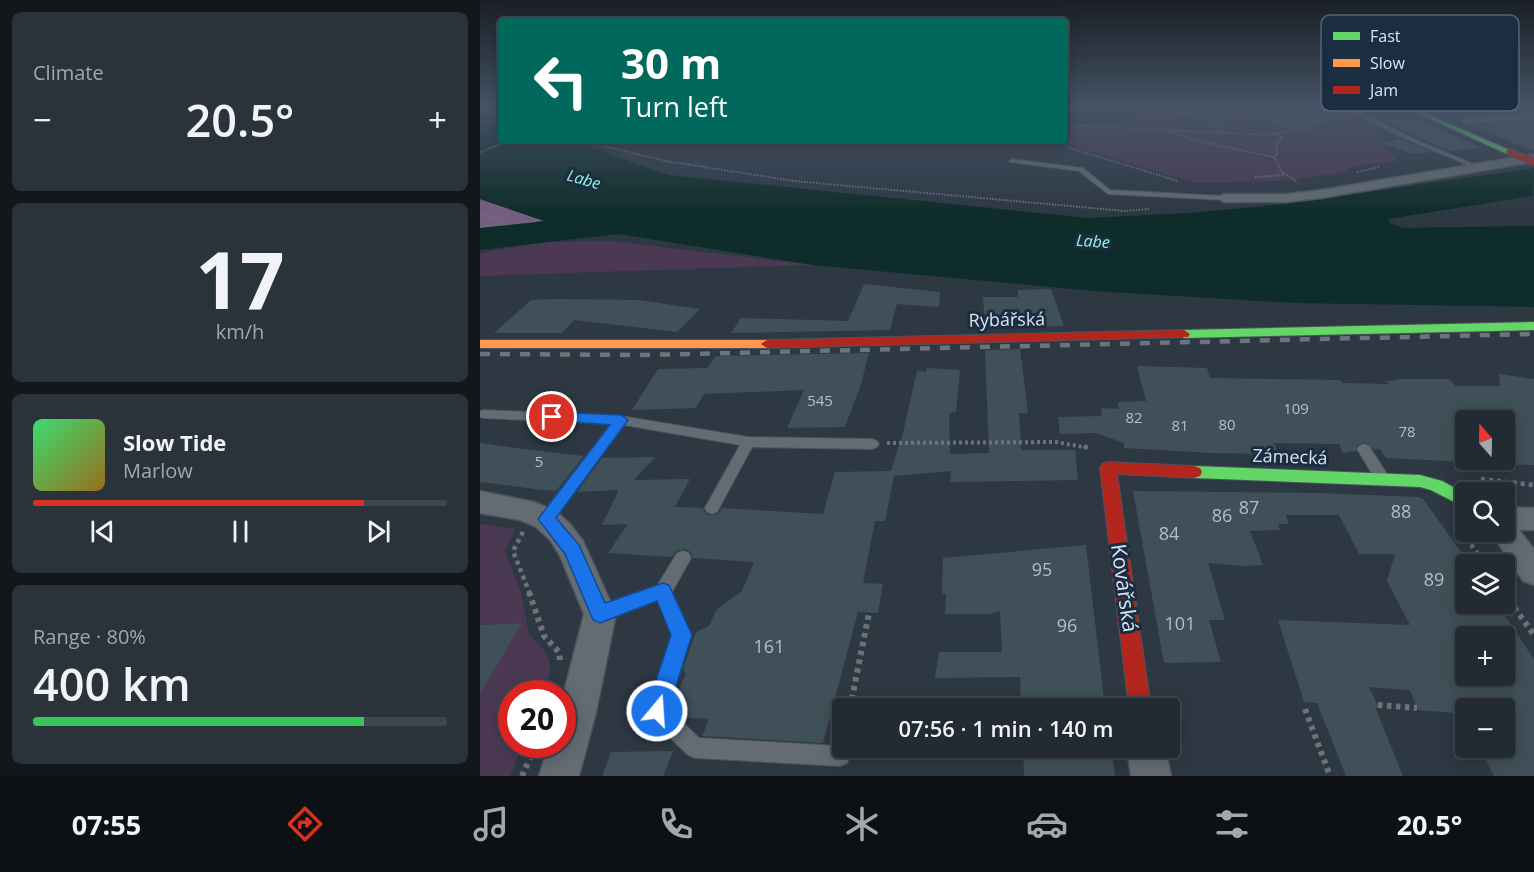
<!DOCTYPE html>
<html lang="en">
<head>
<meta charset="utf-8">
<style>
  :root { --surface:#222a32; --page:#2a323a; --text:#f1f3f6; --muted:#a2a7ac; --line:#3f464d; --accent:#d93025 }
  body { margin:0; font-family:"Open Sans",sans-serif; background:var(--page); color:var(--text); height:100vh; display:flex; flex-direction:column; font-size:22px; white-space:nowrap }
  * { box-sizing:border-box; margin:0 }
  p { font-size:20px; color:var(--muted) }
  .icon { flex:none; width:33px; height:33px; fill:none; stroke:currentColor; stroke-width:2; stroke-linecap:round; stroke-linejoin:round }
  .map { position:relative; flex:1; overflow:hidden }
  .sheet { display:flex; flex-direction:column; gap:12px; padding:12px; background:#13171c; width:480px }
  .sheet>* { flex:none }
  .guide { position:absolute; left:18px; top:18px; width:570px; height:126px; border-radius:6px; box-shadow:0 3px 15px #0003,0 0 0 2px var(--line); background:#00695c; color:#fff; overflow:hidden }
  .needle { width:39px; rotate:340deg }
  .buttons { position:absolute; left:975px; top:410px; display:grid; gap:12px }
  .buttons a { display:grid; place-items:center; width:60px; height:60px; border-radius:6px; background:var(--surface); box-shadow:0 3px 15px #0003,0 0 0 2px var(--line); font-size:30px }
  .speed { position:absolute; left:18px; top:680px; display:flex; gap:12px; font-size:30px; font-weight:700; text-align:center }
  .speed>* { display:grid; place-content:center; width:78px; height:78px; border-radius:50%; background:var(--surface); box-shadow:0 3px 15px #0003,0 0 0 2px var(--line); line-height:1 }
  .speed .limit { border:9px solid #d22; background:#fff; color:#111 }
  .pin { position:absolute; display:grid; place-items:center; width:51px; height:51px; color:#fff; margin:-26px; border:3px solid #fff; border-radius:50%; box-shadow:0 2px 6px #0007 }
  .me { position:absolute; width:66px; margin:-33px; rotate:18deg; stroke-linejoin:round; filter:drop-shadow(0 0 4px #0008) }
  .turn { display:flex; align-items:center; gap:21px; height:126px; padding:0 24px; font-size:27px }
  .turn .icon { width:78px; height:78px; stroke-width:2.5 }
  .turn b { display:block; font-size:42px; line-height:51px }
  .big { font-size:45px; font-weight:600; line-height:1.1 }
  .sheet .tile { flex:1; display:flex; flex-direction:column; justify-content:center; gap:9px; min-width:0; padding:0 21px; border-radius:9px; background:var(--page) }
  .sheet .dial { align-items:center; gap:0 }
  .dial b { font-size:78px; line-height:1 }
  .song { display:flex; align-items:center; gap:18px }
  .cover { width:72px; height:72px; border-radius:9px; background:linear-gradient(135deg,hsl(140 70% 55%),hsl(40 70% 35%)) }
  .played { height:6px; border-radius:3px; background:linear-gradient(90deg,var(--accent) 80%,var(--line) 80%) }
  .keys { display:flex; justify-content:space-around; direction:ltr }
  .heat { display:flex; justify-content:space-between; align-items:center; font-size:33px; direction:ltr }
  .charge { height:9px; border-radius:4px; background:linear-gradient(90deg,#34c759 80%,var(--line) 0) }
  .trip { position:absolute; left:352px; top:698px; width:348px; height:60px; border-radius:6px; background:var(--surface); box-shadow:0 3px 15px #0003,0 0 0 2px var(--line); font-weight:600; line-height:60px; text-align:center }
  .tabs { display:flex; height:96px; justify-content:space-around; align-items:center; background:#0e1114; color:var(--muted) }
  .tabs .icon { width:42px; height:42px }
  .tabs .active { color:var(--accent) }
  .tabs b { font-size:27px; color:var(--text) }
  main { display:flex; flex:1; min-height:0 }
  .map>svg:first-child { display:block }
  .green { fill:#4b3954 }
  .forest { fill:#755e7f }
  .water { fill:#0e2c29 }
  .building { fill:#405058; fill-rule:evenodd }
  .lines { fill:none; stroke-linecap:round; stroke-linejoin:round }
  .lane-casing { stroke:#4a535c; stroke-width:2 }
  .street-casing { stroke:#4a535c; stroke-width:3 }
  .fast-casing { stroke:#4a535c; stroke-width:2 }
  .slow-casing { stroke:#4a535c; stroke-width:2 }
  .jam-casing { stroke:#4a535c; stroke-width:2 }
  .path-far3 { stroke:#6b7379; stroke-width:2; stroke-dasharray:1.5 1.5; stroke-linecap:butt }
  .path-far2 { stroke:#6b7379; stroke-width:4; stroke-dasharray:3 3; stroke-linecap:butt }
  .path-far1 { stroke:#6b7379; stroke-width:4.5; stroke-dasharray:4 4; stroke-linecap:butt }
  .path { stroke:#6b7379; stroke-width:6; stroke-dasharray:4.5 4.5; stroke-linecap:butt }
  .lane { fill:#636c73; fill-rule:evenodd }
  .street { fill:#636c73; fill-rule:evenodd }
  .fast { fill:#63d668; fill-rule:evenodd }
  .slow { fill:#ff974d; fill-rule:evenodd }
  .jam { fill:#b3261e; fill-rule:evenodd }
  .rail { stroke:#6d747c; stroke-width:4.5; stroke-dasharray:10 10; stroke-linecap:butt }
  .jam-bridge-casing { stroke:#4a535c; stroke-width:8; stroke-linecap:butt }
  .jam-bridge { stroke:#b3261e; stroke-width:7 }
  .route { fill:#1a73e8; stroke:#114b97; stroke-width:1.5 }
  .labels { text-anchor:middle; stroke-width:6; stroke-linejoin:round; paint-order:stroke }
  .number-label { font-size:15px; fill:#b2bfca }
  .far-water-label { font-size:16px; font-style:italic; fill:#94f3e0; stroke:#1b2e41 }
  .street-label { font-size:18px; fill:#d8e4f0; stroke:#1b2e41 }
  .near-number-label { font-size:18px; fill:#b2bfca }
  .near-street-label { font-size:21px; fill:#d8e4f0; stroke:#1b2e41 }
  .key { fill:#1b2e41; stroke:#546576; stroke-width:1.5 }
  .key-label { font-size:16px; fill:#d8e4f0 }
</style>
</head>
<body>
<main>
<section class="sheet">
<div class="tile"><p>Climate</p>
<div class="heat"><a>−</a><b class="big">20.5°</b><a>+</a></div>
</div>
<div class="tile dial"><b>17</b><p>km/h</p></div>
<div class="tile">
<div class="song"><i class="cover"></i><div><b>Slow Tide</b><p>Marlow</p></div></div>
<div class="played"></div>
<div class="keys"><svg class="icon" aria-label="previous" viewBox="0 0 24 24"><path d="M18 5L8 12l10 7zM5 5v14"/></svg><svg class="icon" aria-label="pause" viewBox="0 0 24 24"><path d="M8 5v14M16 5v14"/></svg><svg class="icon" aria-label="next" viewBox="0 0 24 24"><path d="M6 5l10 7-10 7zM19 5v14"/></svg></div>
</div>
<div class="tile"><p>Range · 80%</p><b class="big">400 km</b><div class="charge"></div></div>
</section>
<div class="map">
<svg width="1054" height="776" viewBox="0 0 1054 776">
  <rect width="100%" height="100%" fill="#2d3843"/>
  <path class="green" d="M811 106H854L873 112 892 122 904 144 918 161 877 165 861 173 799 181 715 183 596 147 585 140V125L650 121 658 114Z
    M131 241 333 265 0 276V253L66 242Z
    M0 524 35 529 25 551 41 592 49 635C71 653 75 666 64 693H32V744H43L30 776H0V692L42 623 0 625Z"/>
  <path class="forest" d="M0 199 65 221 0 228Z"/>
  <path class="water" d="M0 106 21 115V141H93L188 175 608 218 710 213 804 204 1054 168 1053 196 908 219 910 223 923 228 1054 226V307L814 303 613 291 333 265 138 234 0 250V228L64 221 0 199Z"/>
  <path class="building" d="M775 106H853L866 112 828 127 809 130 767 112 774 109Z
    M739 114 742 135 712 115Z
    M936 119 1001 148 968 151 902 120Z
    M1054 121V151L988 125Z
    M919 139 952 152 933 154 900 143Z
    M384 284 460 292 459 307 417 304 410 330 251 333 261 318 368 321Z
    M571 289 584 326 505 328 503 297H538V290Z
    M78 299 158 300 220 309 197 332 94 320 82 333H14L51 300Z
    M540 349 548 413H539L541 450H595L598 480 470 482 471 471 414 476 405 521H395L383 583 403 584 398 613 378 612 343 743 222 736 229 719 200 717 192 704 206 674 203 669 216 632 229 626 237 609 262 591 274 562 213 558 211 552 204 549 196 551 192 557 128 553 148 524 122 525 139 490 97 492 122 458 175 457 154 480 210 479 195 507 223 508 225 513 231 516 238 514 242 508 343 514 355 472 411 471 423 433 437 371 446 372 447 368 480 370 476 412 469 413 470 454 509 453 505 350Z
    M389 353 381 384 365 427 307 428 324 390 224 394 216 408 152 410 178 369 227 368 236 356Z
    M657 366 727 368 730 378 860 380 863 383 909 384 906 381 918 380 916 379H969L976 386H1020L1019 374 1054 379V465L1024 464V420H986V462L906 458 900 449 894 450 885 442 877 445 876 451 863 453 859 444 794 443 797 451 782 452 783 454 732 453 644 448V443L616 433 580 434 578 417 622 416 621 408 639 409 638 402 666 401Z
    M0 443 35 448 104 456 76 491 63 490 0 482Z
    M653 491 838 493 939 497 944 500 986 559V603H1016L1054 659V776H1014L999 747H1024V708H986V714L938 710 930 690 889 687 899 708 895 707 923 776H866L837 703 824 702 798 620 930 625 907 581 915 554H879L859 515H806L809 524H798L800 530 770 531 783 565 762 566 728 563 745 620H729L741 662 684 663ZM986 636H1024V675H986Z
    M606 545 625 708H541L540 677 455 678 459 652H522L520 611 511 614H465L466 594 462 593 463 558Z
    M42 623 0 693V625Z
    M543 747H631L635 776H544Z
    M193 751 183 776H122L131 752Z"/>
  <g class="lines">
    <g class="lane-casing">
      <path id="lane" d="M855 106 875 109 923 134 1000 167 995 168 919 136 871 111Z
        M532 159 603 168 630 190 744 196 748 198 744 200 628 194 599 171 530 162 529 161Z
        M4 410 141 416 268 437 392 439 397 441 399 444 397 447 392 449 272 447 237 512 232 514 227 512 225 508 260 445 144 425 71 523 66 525 61 523 58 519 61 515 131 424 4 418 0 417V411Z
        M884 444 889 446 907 474 909 478 907 482 902 483 897 482 877 449 879 446Z
        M203 551 209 553 211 558 192 592 211 635 188 708 219 738 360 746 367 749 370 756 367 763 360 766 215 758 208 755 170 718 167 711 193 635 178 600 120 622 114 620 111 614 114 608 177 586 197 553Z"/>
    </g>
    <g class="street-casing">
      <path id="street" d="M678 106 773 107 768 110 697 114Z
        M1054 113V119L987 123 982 120 987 117Z
        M1054 154V162L841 198 806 202H744L737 198 744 194H806L841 190Z
        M0 491 54 502 76 511 90 524 103 541 136 614 116 712 99 776H59L69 744H82V700L104 614 80 556 70 540 56 527 40 520 0 513Z
        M1024 507 1054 508V530H1039L1054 549V585L1043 581 1010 531H1024Z
        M647 747H685L691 776H651Z"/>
    </g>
    <g class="fast-casing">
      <path id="fast" d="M922 106H929L1034 152 1027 154Z
        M1054 322V330L704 338 698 334 704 330Z
        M714 466 940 475 962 481 986 494V508L951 490 940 487 714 478 708 476 706 472 708 468Z"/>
    </g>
    <g class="slow-casing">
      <path id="slow" d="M0 340H287L293 344 287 348H0Z"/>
    </g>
    <g class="jam-casing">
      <path id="jam" d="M704 330 710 334 708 337 287 348 281 344 287 340Z
        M628 462 714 466 720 468 722 472 720 476 714 478 637 474 671 708H649L620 468 622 464Z"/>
    </g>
    <path class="path-far3" d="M780 106H798
      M899 106 909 110
      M585 125 789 135 828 128 852 115
      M688 131 717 141 794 157
      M799 134 802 139 796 143 797 154 794 157 801 171 817 182
      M103 141 186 161 314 181 645 211 669 209
      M580 141 590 148 698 181
      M0 152 28 141
      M877 172 899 167
      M775 177 805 175
      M0 203 5 202
      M0 214 21 220
      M0 227 57 221"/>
    <path class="path-far2" d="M407 443 576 442 609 448"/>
    <path class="path-far1" d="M604 446 611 450
      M1001 479 1054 485
      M977 525 1005 564
      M43 532 33 551 50 594"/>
    <path class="path" d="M49 592 64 636 79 652 80 660
      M1024 593 1054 635
      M898 705 937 708
      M370 708 389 613
      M825 709 850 776
      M42 776 54 749"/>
    <use href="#lane" class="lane"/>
    <use href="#street" class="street"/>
    <use href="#fast" class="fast"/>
    <use href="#slow" class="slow"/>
    <use href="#jam" class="jam"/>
    <path class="rail" d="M0 354 164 355 1054 334"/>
    <g class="jam-bridge-casing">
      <path id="jam-bridge" d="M1030 152 1054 162"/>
    </g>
    <use href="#jam-bridge" class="jam-bridge"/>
  </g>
  <linearGradient id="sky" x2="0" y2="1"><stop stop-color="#191f25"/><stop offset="0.5" stop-color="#465366"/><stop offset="1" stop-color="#465366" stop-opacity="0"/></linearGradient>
  <rect width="1054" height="214" fill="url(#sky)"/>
  <path class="route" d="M72 412 141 415 148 420 76 518 99 545 125 603 183 583 189 585 212 635 188 711 185 719 177 722 169 719 166 711 191 635 177 601 120 623 113 620 85 554 58 519 130 425 67 420 65 417 67 414Z"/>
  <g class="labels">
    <g class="number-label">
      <text x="340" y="406">545</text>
      <text x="816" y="414">109</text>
      <text x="654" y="423">82</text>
      <text x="747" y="430">80</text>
      <text x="700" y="431">81</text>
      <text x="927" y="437">78</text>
      <text x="59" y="467">5</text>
    </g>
    <g class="far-water-label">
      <text transform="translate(104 179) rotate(16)" y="6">Labe</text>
      <text transform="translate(613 241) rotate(4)" y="6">Labe</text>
    </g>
    <g class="street-label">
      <text transform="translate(527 320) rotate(-1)" y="6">Rybářská</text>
      <text transform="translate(810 457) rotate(2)" y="6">Zámecká</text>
    </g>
    <g class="near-number-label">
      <text x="769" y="514">87</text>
      <text x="921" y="518">88</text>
      <text x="742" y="522">86</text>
      <text x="689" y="540">84</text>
      <text x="562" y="576">95</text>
      <text x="954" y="586">89</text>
      <text x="700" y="630">101</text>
      <text x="587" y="632">96</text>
      <text x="289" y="653">161</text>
    </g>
    <g class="near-street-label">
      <text transform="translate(644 588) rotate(82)" y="7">Kovářská</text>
    </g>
  </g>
  <rect x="841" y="15" width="198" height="96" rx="9" class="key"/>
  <rect x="853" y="32" width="27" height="8" fill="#63d668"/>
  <rect x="853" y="59" width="27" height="8" fill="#ff974d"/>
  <rect x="853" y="86" width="27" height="8" fill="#b3261e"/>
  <g class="key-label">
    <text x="890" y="42">Fast</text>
    <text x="890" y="69">Slow</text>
    <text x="890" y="96">Jam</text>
  </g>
</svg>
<div class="buttons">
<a><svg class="needle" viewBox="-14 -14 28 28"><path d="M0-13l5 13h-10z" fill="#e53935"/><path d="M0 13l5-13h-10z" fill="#a2a7ac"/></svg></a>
<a><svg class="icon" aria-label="search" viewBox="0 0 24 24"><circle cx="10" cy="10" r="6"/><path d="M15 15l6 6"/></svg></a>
<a><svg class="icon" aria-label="layers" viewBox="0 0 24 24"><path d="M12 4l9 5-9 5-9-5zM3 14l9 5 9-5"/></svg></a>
<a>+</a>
<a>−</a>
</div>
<div class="speed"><div class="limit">20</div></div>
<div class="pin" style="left:72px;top:417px;background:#d93025"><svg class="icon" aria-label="arrive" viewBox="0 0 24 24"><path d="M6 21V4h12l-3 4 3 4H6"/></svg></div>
<svg class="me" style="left:177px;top:711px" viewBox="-20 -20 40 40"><circle r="17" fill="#1a73e8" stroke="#fff" stroke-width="3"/><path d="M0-11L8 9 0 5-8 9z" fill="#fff"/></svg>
<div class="trip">07:56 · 1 min · 140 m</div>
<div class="guide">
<div class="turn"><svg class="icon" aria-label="left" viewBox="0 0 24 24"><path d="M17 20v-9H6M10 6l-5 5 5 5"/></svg><div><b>30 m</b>Turn left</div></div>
</div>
</div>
</main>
<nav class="tabs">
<b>07:55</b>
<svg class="icon active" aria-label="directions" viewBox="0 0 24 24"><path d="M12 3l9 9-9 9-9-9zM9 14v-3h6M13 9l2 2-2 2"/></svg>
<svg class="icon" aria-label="music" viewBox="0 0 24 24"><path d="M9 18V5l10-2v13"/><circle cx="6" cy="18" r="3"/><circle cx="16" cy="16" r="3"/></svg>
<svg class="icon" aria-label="phone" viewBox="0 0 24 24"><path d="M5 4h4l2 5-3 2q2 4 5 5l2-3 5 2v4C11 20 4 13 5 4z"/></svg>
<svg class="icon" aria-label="climate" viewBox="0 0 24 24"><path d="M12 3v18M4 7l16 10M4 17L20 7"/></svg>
<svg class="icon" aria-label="car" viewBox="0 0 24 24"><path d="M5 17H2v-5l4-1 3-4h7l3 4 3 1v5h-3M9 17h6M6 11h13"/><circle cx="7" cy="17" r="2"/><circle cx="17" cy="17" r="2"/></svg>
<svg class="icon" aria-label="filters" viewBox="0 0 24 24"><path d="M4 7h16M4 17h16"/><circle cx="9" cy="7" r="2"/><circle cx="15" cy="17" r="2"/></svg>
<b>20.5°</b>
</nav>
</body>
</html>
